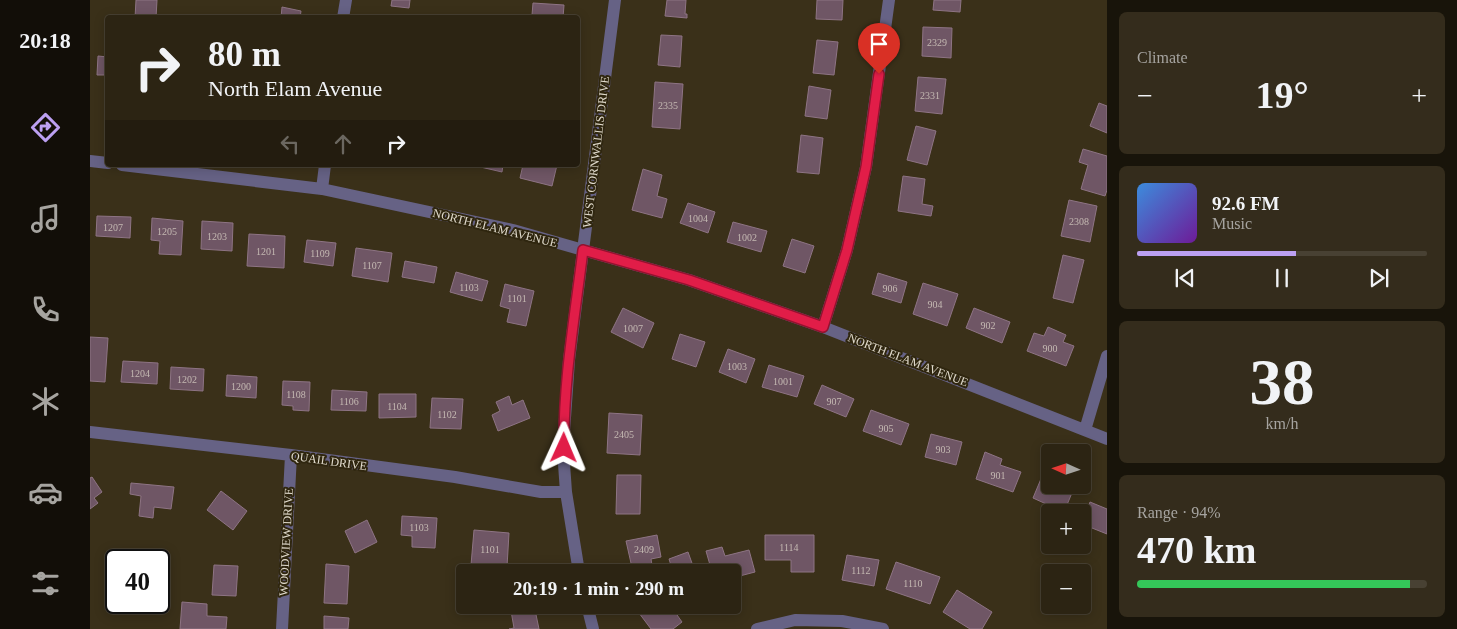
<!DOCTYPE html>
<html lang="en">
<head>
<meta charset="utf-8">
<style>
  :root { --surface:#2c2413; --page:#342c1c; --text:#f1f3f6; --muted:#a6a4a0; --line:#484133; --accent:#bca0f2 }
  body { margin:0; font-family:"Times New Roman",serif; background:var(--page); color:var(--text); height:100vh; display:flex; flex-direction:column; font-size:19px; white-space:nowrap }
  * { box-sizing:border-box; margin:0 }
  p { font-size:16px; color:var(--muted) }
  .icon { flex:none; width:28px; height:28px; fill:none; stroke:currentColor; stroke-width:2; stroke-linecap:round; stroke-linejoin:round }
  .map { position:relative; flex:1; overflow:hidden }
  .panel { display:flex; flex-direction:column; gap:12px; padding:12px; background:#18140a; width:350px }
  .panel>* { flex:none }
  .hud { position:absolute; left:15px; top:15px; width:475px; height:152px; border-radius:5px; box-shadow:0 2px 12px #0003,0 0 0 1px var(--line); background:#2c2413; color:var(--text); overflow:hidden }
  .needle { width:32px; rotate:273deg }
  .controls { position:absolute; left:951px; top:444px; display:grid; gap:10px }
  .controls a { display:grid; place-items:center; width:50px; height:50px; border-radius:5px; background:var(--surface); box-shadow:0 2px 12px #0003,0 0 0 1px var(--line); font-size:25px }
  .speed { position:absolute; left:15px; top:549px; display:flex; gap:10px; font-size:25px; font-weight:700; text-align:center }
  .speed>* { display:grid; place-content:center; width:65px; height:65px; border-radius:50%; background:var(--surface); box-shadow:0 2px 12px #0003,0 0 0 1px var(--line); line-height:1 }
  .speed .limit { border:2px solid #111; border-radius:8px; background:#fff; color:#111 }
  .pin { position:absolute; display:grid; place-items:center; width:42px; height:42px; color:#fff; margin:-51px -21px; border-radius:50% 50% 50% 0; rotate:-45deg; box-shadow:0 0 5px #0007 }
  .pin .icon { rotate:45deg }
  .me { position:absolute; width:55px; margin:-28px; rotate:1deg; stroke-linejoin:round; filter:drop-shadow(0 0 4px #0008) }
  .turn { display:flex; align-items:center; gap:18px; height:105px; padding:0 20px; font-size:22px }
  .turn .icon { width:65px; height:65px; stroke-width:2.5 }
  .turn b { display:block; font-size:35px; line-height:42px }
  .lanes { display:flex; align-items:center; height:48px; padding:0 20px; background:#0003; justify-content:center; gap:25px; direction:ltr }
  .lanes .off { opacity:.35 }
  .big { font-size:38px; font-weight:800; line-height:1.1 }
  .panel .card { flex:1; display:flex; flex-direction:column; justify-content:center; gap:8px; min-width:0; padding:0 18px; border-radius:8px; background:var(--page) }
  .panel .dial { align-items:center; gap:0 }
  .dial b { font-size:65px; line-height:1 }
  .song { display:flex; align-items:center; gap:15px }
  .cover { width:60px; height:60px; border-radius:8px; background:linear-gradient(135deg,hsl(210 70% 55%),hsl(280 70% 35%)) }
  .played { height:5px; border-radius:2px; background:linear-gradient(90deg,var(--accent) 55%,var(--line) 55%) }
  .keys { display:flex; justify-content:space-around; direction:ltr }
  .heat { display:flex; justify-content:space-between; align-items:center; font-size:28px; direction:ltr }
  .charge { height:8px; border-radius:4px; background:linear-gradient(90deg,#34c759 94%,var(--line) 0) }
  .trip { position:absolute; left:366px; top:564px; width:285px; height:50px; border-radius:5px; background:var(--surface); box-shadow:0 2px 12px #0003,0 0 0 1px var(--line); font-weight:800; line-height:50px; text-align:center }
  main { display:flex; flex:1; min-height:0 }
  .menu { display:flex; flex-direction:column; width:90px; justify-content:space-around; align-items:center; background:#120e08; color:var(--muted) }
  .menu .icon { width:35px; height:35px }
  .menu .on { color:var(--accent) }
  .menu b { font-size:22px; color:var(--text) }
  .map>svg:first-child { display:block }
  .building { fill:#6f5665; stroke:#8e7484 }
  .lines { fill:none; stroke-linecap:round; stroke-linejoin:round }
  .minor { stroke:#666285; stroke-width:12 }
  .route-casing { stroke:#92132f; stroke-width:12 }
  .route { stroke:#e11d48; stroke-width:9 }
  .labels { text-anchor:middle; stroke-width:4; stroke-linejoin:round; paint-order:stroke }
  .number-label { font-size:10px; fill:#c4b9b2 }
  .street-label { font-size:12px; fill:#e0dacc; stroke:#2f260f }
</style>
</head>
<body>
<main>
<nav class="menu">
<b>20:18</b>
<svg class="icon on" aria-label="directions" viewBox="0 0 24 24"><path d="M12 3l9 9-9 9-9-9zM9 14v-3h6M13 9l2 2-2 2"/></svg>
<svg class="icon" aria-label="music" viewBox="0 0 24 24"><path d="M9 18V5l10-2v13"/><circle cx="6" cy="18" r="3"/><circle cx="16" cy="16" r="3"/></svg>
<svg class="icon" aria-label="phone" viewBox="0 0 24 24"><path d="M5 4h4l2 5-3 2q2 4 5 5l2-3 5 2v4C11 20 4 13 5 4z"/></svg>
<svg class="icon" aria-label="climate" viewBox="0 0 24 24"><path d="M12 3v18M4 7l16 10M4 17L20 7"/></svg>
<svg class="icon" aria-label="car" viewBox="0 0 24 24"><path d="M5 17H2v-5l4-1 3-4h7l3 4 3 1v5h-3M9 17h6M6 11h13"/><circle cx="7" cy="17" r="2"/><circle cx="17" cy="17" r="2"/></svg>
<svg class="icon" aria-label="filters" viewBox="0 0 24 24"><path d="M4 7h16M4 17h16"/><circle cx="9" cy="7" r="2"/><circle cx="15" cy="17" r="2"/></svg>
</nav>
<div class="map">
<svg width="1017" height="629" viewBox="0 0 1017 629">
  <rect width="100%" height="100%" fill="#3a3019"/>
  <path class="building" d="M46 0H67L66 18H45Z
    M302 0H320L319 8 301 6Z
    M577 0H596L595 14H597V18L575 16Z
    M727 0H753L752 20 726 19Z
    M844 0H871L870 12 843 10Z
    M443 3 474 5 473 18H452L453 16 442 15Z
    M192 7 211 11 210 18H191Z
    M833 27 862 28 861 58 832 56Z
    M571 35 592 36 590 67 568 65Z
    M727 40 748 42 744 75 723 73Z
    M8 56 18 57V75H7Z
    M828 77 856 79 852 114 825 111Z
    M565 82 593 84 590 129 562 127Z
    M719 86 741 90 737 119 715 116Z
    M1009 103 1017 106V133L1000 126Z
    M826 126 846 131 837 165 817 160Z
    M711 135 733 138 729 174 707 172Z
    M993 149 1017 156V190L1015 196 991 189 998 165 989 162Z
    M382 165H413L412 172Z
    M433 165H467L462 186 430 178Z
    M553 169 572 175 567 196 577 199 572 218 542 210Z
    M813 176 835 179 832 204 843 206 841 216 808 211Z
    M979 200 1007 206 1000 242 971 236Z
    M598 203 625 212 618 233 590 223Z
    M7 216 41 217 40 238 6 236Z
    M62 218 93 221 91 255 69 254 70 241 61 240Z
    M112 221 143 223 142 251 111 249Z
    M643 222 677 231 671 252 637 242Z
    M159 234 195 236 194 268 157 266Z
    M702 239 724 246 715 273 693 266Z
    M217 240 246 243 243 266 214 262Z
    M266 248 302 253 298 282 262 276Z
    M973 255 994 260 983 303 963 298Z
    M315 261 347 267 344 283 312 277Z
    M366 272 398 281 392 301 360 292Z
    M788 273 817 282 811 303 782 294Z
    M833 283 868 294 857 326 823 314Z
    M415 284 444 291 436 326 417 322 420 309 410 306Z
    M533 308 564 323 553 348 521 332Z
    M884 308 920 322 912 343 876 328Z
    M958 327 976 335 973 342 984 346 976 366 937 351 944 333 954 336Z
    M590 334 615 342 606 367 582 359Z
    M0 337 18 338 15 382 0 381Z
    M638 349 665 359 656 383 629 372Z
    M33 361 68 363 67 384 31 382Z
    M679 365 714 376 707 397 672 387Z
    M81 367 114 369 113 391 80 389Z
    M137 375 167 377 166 398 136 396Z
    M193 381 220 382 219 411 203 410V406L192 405Z
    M732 385 764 399 756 417 724 404Z
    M242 390 277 392 276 411 241 410Z
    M289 394H326V417L289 418Z
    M419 396 422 405 433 400 440 418 408 431 402 415 410 411 406 402Z
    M342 398 373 399 371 429 340 428Z
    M781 410 819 424 811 445 773 431Z
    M519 413 552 415 550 455 517 453Z
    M841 434 872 442 866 465 835 457Z
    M895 452 912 459 910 465 931 472 923 492 886 479Z
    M953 474 960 477V485H978L984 488 974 512 943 498Z
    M527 475H551L550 514H526Z
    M2 477 12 492 4 498 8 503 0 509V478Z
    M41 483 84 487 81 509 64 507 63 518 49 516 51 496 40 494Z
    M131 491 157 511 143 530 117 510Z
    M1000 502 1017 509V534L992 524Z
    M312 516 347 518 345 548 322 547V536L311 535Z
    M277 520 287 542 265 553 255 531Z
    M384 530 419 533 417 567 381 565Z
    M567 535 571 557 561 559 563 571 543 572 536 541Z
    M675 535H724V572H701V560H675Z
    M632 547 635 556 659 550 665 572 642 578V572H622L616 551Z
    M598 552 603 566 583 572 579 559Z
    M757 555 789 560 784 586 752 580Z
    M806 562 850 577 840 604 796 589Z
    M236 564 259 566 257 604 234 603Z
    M124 565 148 566 146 596 122 595Z
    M867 590 902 612 892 629H880L853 612Z
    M92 602 117 604V616L137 617 136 629H90Z
    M420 605H444L449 629H419L424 628Z
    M543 605H580L592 622 583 629H561Z
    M234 616 259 618 258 629H234Z"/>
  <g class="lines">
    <path class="minor" d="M253 18 256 0
      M0 161 18 163
      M32 165 232 189 423 230 493 250 599 280 733 327 1017 439
      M232 189 235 165
      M733 327 757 250 776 167 799 0
      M995 430 1017 356
      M0 432 201 455 365 477 451 492H476
      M489 572 476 492 474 464V432L479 360 525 0
      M497 605 503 629
      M192 629 201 455
      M667 629 705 620 752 621 793 629"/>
  </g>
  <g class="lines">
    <g class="route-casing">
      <path id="route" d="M474 448C473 382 485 315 493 250L599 280 733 327 757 250 776 167 789 74"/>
    </g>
    <use href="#route" class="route"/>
  </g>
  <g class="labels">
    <g class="number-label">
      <text x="847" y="46">2329</text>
      <text x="840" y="99">2331</text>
      <text x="578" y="109">2335</text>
      <text x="608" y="222">1004</text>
      <text x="989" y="225">2308</text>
      <text x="23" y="231">1207</text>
      <text x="77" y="235">1205</text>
      <text x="127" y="240">1203</text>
      <text x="657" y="241">1002</text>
      <text x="176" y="255">1201</text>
      <text x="230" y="257">1109</text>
      <text x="282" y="269">1107</text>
      <text x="379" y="291">1103</text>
      <text x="800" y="292">906</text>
      <text x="427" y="302">1101</text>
      <text x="845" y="308">904</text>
      <text x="898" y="329">902</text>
      <text x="543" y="332">1007</text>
      <text x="960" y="352">900</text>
      <text x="647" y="370">1003</text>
      <text x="50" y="377">1204</text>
      <text x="97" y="383">1202</text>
      <text x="693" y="385">1001</text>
      <text x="151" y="390">1200</text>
      <text x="206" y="398">1108</text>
      <text x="259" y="405">1106</text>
      <text x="744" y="405">907</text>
      <text x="307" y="410">1104</text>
      <text x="357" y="418">1102</text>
      <text x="796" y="432">905</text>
      <text x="534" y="438">2405</text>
      <text x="853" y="453">903</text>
      <text x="908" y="479">901</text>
      <text x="329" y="531">1103</text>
      <text x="699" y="551">1114</text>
      <text x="400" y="553">1101</text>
      <text x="554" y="553">2409</text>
      <text x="771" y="574">1112</text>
      <text x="823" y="587">1110</text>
    </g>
    <g class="street-label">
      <text transform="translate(506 152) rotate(-83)" y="4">WEST CORNWALLIS DRIVE</text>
      <text transform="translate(405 228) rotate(14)" y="4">NORTH ELAM AVENUE</text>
      <text transform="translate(818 360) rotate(21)" y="4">NORTH ELAM AVENUE</text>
      <text transform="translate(239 461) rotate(8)" y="4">QUAIL DRIVE</text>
      <text transform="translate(196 542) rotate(-87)" y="4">WOODVIEW DRIVE</text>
    </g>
  </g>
</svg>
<div class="controls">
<a><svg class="needle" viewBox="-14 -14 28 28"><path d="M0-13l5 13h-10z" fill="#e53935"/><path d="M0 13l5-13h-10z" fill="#a6a4a0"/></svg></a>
<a>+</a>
<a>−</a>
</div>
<div class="speed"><div class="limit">40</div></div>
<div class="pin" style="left:789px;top:74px;background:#d93025"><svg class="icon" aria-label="arrive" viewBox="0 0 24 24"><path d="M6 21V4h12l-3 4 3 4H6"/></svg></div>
<svg class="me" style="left:474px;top:448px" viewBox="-20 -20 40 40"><path d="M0-17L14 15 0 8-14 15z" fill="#e11d48" stroke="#fff" stroke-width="4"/></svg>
<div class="trip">20:19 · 1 min · 290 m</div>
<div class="hud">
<div class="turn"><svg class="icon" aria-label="right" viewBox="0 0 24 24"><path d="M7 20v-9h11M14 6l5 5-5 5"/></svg><div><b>80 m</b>North Elam Avenue</div></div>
<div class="lanes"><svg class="icon off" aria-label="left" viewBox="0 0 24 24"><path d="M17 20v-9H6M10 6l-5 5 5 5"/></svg><svg class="icon off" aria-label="ahead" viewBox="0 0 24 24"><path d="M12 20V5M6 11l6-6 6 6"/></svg><svg class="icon" aria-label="right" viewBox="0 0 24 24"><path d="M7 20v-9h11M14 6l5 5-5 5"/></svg></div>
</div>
</div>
<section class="panel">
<div class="card"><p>Climate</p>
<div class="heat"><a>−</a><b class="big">19°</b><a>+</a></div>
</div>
<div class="card">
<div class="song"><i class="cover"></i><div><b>92.6 FM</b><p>Music</p></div></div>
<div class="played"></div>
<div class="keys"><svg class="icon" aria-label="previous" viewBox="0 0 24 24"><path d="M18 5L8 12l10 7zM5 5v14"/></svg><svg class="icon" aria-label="pause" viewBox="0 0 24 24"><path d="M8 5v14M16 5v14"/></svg><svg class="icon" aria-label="next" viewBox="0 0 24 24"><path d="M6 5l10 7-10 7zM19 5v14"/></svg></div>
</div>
<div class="card dial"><b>38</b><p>km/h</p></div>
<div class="card"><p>Range · 94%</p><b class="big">470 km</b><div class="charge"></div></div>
</section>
</main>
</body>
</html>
